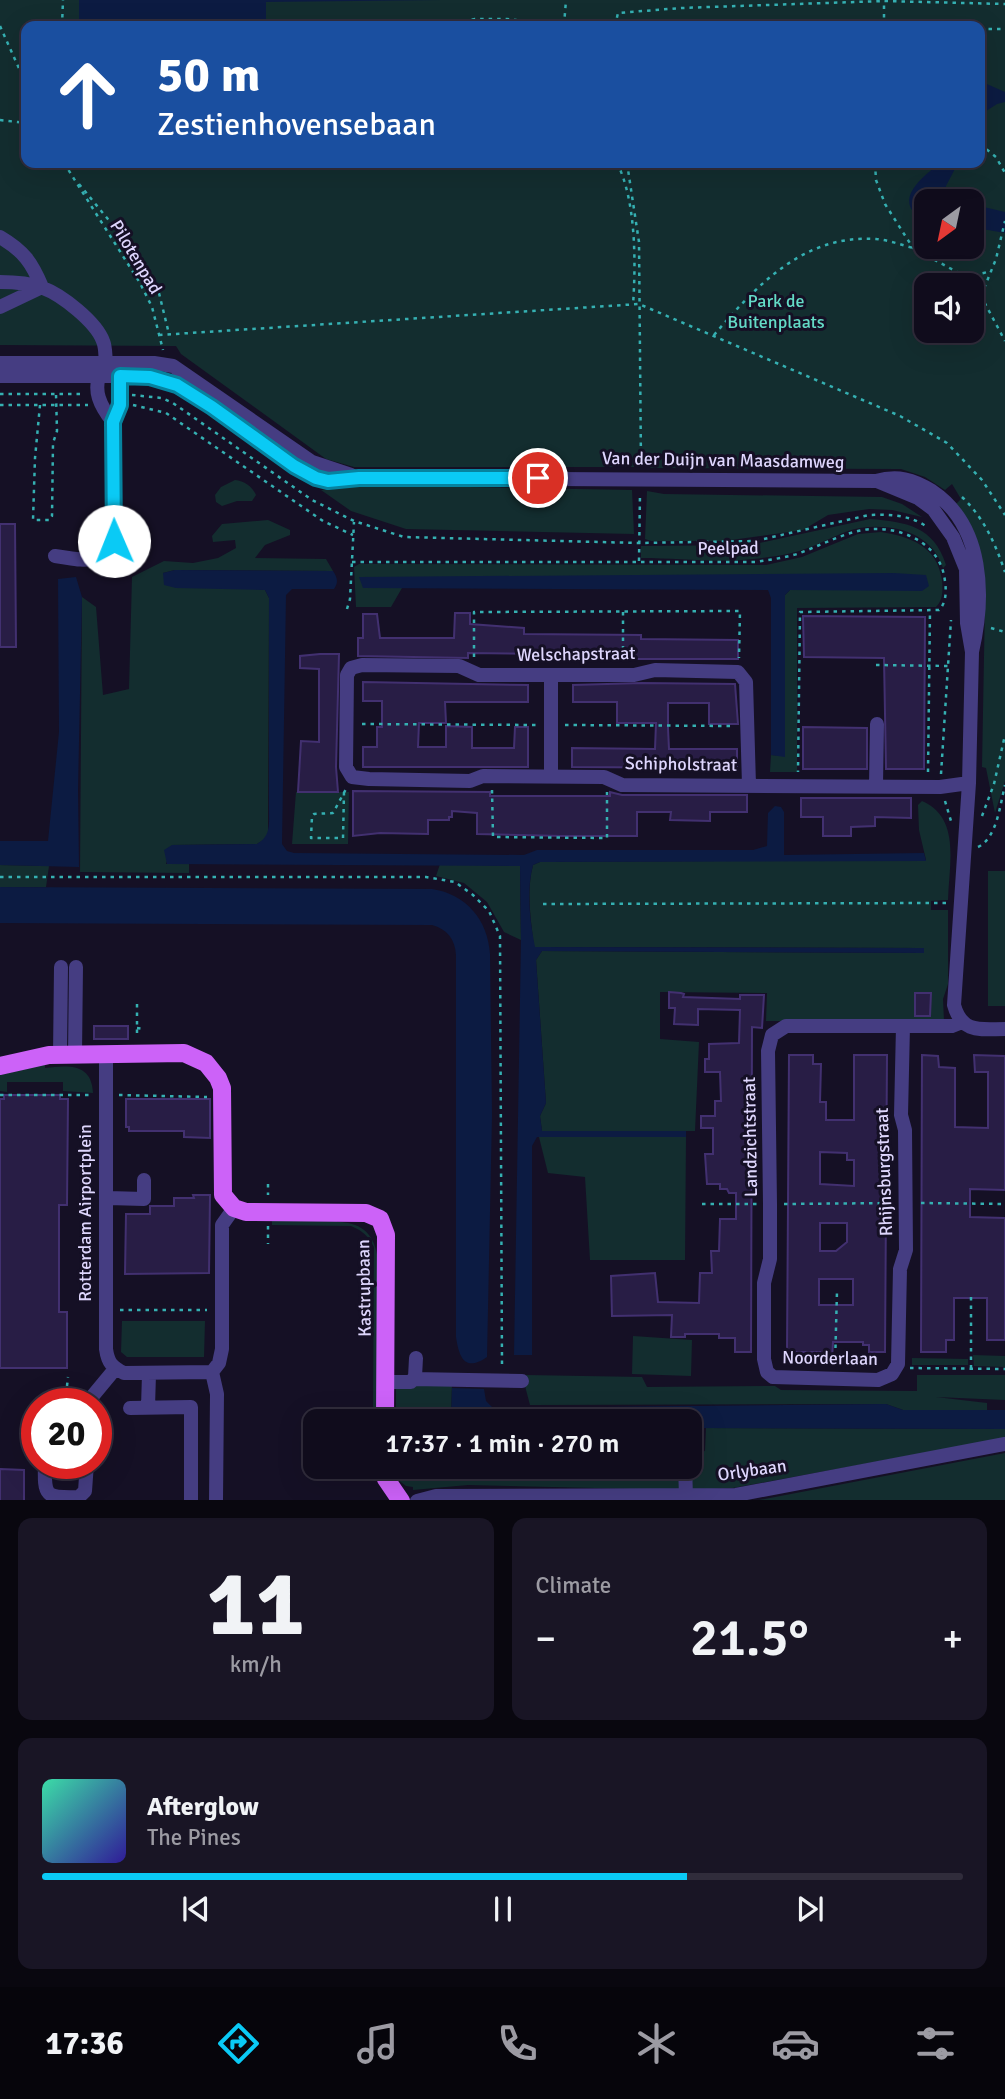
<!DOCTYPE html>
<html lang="en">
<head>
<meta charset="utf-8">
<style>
  :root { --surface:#100c1c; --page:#191525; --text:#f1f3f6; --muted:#9c9ba3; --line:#302c3b; --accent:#0acaf5 }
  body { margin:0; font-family:Signika,sans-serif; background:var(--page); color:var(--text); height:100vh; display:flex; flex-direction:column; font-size:26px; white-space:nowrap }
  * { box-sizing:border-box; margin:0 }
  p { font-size:23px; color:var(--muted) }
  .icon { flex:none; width:38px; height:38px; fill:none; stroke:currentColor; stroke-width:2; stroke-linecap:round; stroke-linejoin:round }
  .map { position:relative; height:1500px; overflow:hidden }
  .details { display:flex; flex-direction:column; gap:18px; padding:18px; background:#09070f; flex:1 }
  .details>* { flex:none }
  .hud { position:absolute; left:21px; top:21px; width:964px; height:147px; border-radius:14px; box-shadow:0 7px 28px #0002,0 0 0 2px var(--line); background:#1a4fa0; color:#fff; overflow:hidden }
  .needle { width:46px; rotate:213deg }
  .buttons { position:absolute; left:914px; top:189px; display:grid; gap:14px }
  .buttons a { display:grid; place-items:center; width:70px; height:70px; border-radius:14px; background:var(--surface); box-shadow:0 7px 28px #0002,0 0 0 2px var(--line); font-size:35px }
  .speed { position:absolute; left:21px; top:1388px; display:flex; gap:14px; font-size:35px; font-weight:700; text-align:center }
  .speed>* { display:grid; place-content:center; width:91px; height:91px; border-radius:50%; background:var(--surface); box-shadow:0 7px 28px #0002,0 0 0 2px var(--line); line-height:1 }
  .speed .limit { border:10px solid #d22; background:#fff; color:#111 }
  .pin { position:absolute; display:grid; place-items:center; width:60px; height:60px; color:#fff; margin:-30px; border:4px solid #fff; border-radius:50%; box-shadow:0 2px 7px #0007 }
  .me { position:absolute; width:77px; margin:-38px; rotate:359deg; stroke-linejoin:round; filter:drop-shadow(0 0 5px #0008) }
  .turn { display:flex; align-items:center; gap:24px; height:147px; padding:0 21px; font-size:32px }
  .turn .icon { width:91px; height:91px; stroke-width:2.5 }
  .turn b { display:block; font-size:49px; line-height:60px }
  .big { font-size:52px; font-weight:600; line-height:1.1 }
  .details .card { flex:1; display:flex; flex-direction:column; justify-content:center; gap:10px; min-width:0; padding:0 24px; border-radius:14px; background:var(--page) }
  .details .dial { align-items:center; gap:0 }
  .dial b { font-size:91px; line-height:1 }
  .song { display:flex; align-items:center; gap:21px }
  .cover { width:84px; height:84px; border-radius:10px; background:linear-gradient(135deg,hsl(160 70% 55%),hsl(250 70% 35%)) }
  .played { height:7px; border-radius:4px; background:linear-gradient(90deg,var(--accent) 70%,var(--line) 70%) }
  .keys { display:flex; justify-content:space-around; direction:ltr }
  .heat { display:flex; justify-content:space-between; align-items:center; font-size:38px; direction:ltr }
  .details .tiles { flex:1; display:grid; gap:18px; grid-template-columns:1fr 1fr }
  .card:last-child { grid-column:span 2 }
  .trip { position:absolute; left:303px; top:1409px; width:399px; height:70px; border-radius:14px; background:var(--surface); box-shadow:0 7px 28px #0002,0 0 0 2px var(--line); font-weight:600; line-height:70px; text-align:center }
  .menu { display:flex; height:112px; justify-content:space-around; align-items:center; background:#06050b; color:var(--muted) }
  .menu .icon { width:49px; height:49px }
  .menu .on { color:var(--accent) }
  .menu b { font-size:32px; color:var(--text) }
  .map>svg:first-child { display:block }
  .green { fill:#132d2f; fill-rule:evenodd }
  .water { fill:#0c1b42 }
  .building { fill:#281d45; stroke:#423070; stroke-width:2; fill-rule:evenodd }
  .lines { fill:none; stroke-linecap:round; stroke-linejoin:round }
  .path { stroke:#35b0b2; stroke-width:2.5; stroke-dasharray:3.5 5; stroke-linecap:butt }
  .minor { stroke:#453d82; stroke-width:14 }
  .major { stroke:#cc62f8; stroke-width:18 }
  .route-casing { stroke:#06839f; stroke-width:18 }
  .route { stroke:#0acaf5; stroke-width:12 }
  .labels { text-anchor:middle; stroke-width:6; stroke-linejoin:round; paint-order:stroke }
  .street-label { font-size:18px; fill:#ded6fd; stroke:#151025 }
  .park-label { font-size:18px; fill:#64dbc7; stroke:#151025 }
</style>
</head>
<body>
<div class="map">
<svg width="1005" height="1501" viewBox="0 0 1005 1501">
  <rect width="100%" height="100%" fill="#151025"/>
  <path class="green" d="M0 0H1005V781L995 813 986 768 982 767 985 602 955 505 961 499 952 484 945 490 925 477 901 469 650 468 649 457H635L634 467H354L326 459 181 354 176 346 0 345ZM26 26H980V163H26ZM926 201H971V247H926ZM926 285H971V331H926Z
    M235 480C244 481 252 486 256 495L252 501H237L222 506 216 502 215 495 221 487Z
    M361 485 632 490 634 534 406 529 351 511 321 490Z
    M647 491 664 494 882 497 902 504 922 517 892 510 869 509 828 515 803 530 724 541H651L645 539Z
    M870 519C906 522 934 526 946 565L943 568C932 533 894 523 860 528 841 531 824 543 805 549 789 555 770 557 753 559 718 563 677 558 641 558V546L750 545Z
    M268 520 290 530V535L265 545 255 558 326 559 333 571 175 570 163 573 265 590 269 598 268 833 265 839 257 844 172 845 166 864H189V873L80 872 82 597 96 607 103 695 129 689 132 577 164 561 193 563 218 558 236 548 235 540 213 542 212 536 222 524Z
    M881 532C911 537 937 546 942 580 943 590 943 600 936 607L797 608V772H770L771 755 785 756V595L790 590 929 586 363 588H402L391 607H356L354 567 359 564 766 565 802 557 858 534Z
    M296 792H349L348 844H292Z
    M922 801C961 818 949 864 948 900L931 901V910H948V984L943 999 944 1021H766L767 993 660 992V1039L699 1042 695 1131H542L540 1116 546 1103 536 960 542 951 924 953 923 948 534 947C531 920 526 892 533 865L540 862 926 860 919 830 918 805Z
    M440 864 520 866 521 940 504 932 487 902 464 883 436 876Z
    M0 865 49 866 46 887H0Z
    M988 871H1005V1006H988Z
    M45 1064V1068C68 1065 92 1063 93 1093L63 1091V1082H7V1092L0 1091V1075Z
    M539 1137H686L685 1260H590L585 1177 548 1173Z
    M272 1219 337 1220V1222C359 1222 373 1232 377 1254L379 1421H373L374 1247C368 1236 363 1231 351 1226L272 1225Z
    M122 1321H205L204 1357H127L121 1352Z
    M633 1336 692 1340 691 1376 632 1374Z
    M973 1355 1005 1356V1367L974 1366Z
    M912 1358 968 1359V1365H912Z
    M526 1375 642 1377 647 1387 775 1386 781 1390 914 1391H917V1375H1005V1400L936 1397 987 1403V1410H903L886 1404 530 1405 525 1386Z
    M396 1384H452L451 1421H396Z
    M706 1428 1005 1429V1438L733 1488 690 1490 691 1454 705 1451Z
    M1005 1453V1500H759Z
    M396 1467H451V1477L665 1469V1467H681V1490L468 1485 413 1490V1487L406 1486 397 1479Z"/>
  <path class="water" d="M79 0H441L266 2V26H79Z
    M980 81 1005 92V102L997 104 980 115Z
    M940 163H958L946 186 945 197 960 201H926V222C890 202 920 179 940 163Z
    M971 204 1005 212V233L971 227Z
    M175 570 333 571C337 577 339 582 334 589H292L286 595 282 844 287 851 294 853 524 855 537 850H753L767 846 768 813 775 806 781 807 784 812V855L924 853 926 861 540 862 533 865C526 891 530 921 535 947L924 948V953L542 951 536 960 546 1103 540 1116 542 1131H686V1137H537L532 1146V1355H514L521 940 520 866 167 864 164 850 172 845 257 844C271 836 269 824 269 810V598L265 590 176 588 164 585 163 573Z
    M894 573 926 575 929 586 922 591 790 590 785 595V757L771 755V598L768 590 363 588 359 577Z
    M76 577 82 597 78 790 79 867 0 865V841H48L59 732 58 579Z
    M0 887 432 889C466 894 488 920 490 954L492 1115 487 1357C464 1373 459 1356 456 1337V955C455 939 447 929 432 925L0 923Z
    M452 1388 484 1389 486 1401 493 1408H501L886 1404 903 1410H1005V1429L690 1428V1421H451Z
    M665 1466 661 1479H454L451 1477V1466Z"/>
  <path class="building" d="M0 524H15L16 647H0Z
    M455 613H470V624L524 628V634L641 635V639L738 640V659H628V654H561L468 653V658L358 656V638H363V614H377L380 638H454Z
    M803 616 925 617 924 769H886L884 658 804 657Z
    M320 654H339L336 767 338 792H298L301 741 319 742V669L300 668V656Z
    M363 682 528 685V702H445L446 723H419L418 747H446V726L472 727V748H514L515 727H528V767H363V747H377V727H382V701H363Z
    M642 683 735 684 738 724H709V703H668V728L669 749H737V768L572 767V748L655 749 656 723H617V702H573V685Z
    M803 727 867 728V769H803Z
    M353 791 490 792V796H610V792L622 795H747V812H710V821L670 820 671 812H637V836H561L477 834V813L452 811V817H449V820H428V834L380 833 353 836Z
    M801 798H911V818L875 817V826L851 827V836H823V817H801Z
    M669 992 681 993 684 994 683 997 740 999V995H764L762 1028 752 1027 751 1352H735V1338H719V1334H685V1337H671L672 1315 612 1316 611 1276 655 1273 658 1302 699 1303 700 1273H712L711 1251H719L720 1219H736V1193H729L727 1189H720V1184H707L705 1154H713V1128H701V1116H715V1101H721L720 1072H705V1059H709V1044L739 1043 740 1010 698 1009V1025L674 1024 675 1008H669Z
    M915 993H931L930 1016H915Z
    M94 1026H128V1039H94Z
    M789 1055H813V1064H821L820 1102H826V1120H854V1055H887L885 1352H869V1345H863V1342H833L832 1359 819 1358 820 1352H787ZM820 1152 847 1153V1160H854V1186L820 1184ZM820 1223H847V1242L836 1251H820ZM819 1279H853V1305H819Z
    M922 1055 938 1056 939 1067 955 1068V1127L988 1128V1072H975L974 1055 1005 1056V1190L970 1189V1217L1005 1218V1340H987V1298H954V1340H946V1352H921Z
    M4 1095H60V1099H68L67 1205H59V1312H67V1368H0V1099H4Z
    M126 1099H210V1138L184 1137V1131H129V1127H126Z
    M193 1195H210L209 1273 125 1274 126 1214H150V1206H174V1198H194Z
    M0 1469 24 1470V1501H0Z"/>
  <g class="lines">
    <path class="path" d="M564 25 566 0
      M0 26 26 84
      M62 26 63 0
      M447 26 475 19H507L567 26
      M615 26 618 13 681 8 884 1
      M884 26V1L1005 4
      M980 29H1005
      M0 120 26 123
      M980 144 996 157 1005 173
      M64 163 140 283 152 307 163 350
      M617 163C636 200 636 263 633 305
      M627 163 639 242 641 466
      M875 163 876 180 885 204 913 248 966 277 981 296 1005 341
      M79 184 144 263 158 289 169 334
      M966 277 992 271
      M981 296 996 259 1005 221
      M159 335 639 304 900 416 947 443 982 480 1005 515
      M714 335C757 285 804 234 876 239 888 240 902 245 913 248
      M0 394H83
      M132 395 162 398 173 403 312 500 354 521 404 537 639 543 755 541 869 515C889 514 911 515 927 527
      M0 405H88
      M40 405 35 458 33 520H50L52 516 53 443 57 431 56 394
      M133 405 166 413 323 521 353 535
      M962 497C984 518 995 543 1005 572
      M639 561 640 494
      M352 562H755C769 560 783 558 797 554 817 547 837 536 858 531 891 523 936 538 944 575 946 586 948 601 939 610L800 612 798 772
      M347 609 350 599 354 522
      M623 612V661
      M991 628 1005 632
      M474 657V612L740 611 739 658
      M876 665 948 666
      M362 724 538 725
      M565 725 734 726
      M928 772 930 611
      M941 774 951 620
      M492 790 493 837 607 838V792
      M344 792 343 838H311L312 816 314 814 333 813 346 789
      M945 801 951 821
      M982 816 994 784 1005 735
      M978 847C997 838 1000 805 1005 785
      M0 877H426L455 882 473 895 489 911 500 936 502 1367
      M543 904 947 903
      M137 1004V1036
      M137 1028 145 1029
      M0 1095H91
      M119 1095 207 1097
      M268 1184V1195
      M921 1203 1005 1204
      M702 1204H757
      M784 1204 893 1203
      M268 1226V1244
      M971 1297V1369
      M120 1310H207
      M835 1365 837 1291
      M910 1368 1005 1369
      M67 1386 68 1377"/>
    <path class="minor" d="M0 237C24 251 32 263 42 287L0 307
      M0 282C14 282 29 283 43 288 62 295 96 322 103 341 106 348 105 356 106 363
      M0 363H154L173 366 312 462 351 475
      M102 370C91 390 101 407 113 422
      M0 376H135L165 380 212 407 306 474 328 481 359 478 876 481C897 475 913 479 932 491 984 526 985 596 972 652
      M877 481 918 498 933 509 953 537 966 569 967 623 972 652 969 783 954 1005C962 1034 981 1029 1005 1029
      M55 556C85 560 93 566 114 541L113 422C119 406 120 393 119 376L114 371
      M551 675V776
      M749 785 746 682 738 672 655 670 634 675H479L459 666 362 665 351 668 347 675 346 767 352 777 369 779 470 781 483 776 604 777 622 785 940 787 969 783
      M876 785 877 724
      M903 1026 901 1115 905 1130 906 1250 900 1269 898 1364 892 1374 878 1380 773 1377 767 1372 764 1359V1283L770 1259V1204L768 1051 772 1035 786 1026H952L962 1022
      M75 1054 76 967
      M106 1054V1349C108 1363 112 1367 124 1373L212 1372 219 1363 222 1349V1225L234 1208
      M60 1055 61 967
      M108 1198 144 1199V1180
      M212 1372 217 1394 216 1501
      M413 1379 522 1381
      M385 1382H411L415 1377 416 1358
      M50 1404 67 1401 78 1404
      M86 1404 115 1369
      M148 1407 149 1374
      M130 1408 191 1407V1501
      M45 1463C44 1497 45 1498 79 1497L85 1491 87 1463
      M685 1466 686 1496
      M417 1501 436 1496 736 1495 1005 1444"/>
    <path class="major" d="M0 1066 49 1055 184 1053 206 1063 218 1078 222 1088 223 1195 234 1208 246 1212 366 1213 380 1219 386 1235 385 1421
      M386 1466V1479L401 1501"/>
  </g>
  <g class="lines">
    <g class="route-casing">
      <path id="route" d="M114 541 113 422 120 405V376L150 377 177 385 212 407 294 466 316 478 328 481 359 478H538"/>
    </g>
    <use href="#route" class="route"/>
  </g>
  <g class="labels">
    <g class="street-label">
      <text transform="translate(136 257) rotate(59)" y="6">Pilotenpad</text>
      <text transform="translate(723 460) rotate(1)" y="6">Van der Duijn van Maasdamweg</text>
      <text transform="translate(728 548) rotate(-1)" y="6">Peelpad</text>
      <text transform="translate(576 654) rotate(-1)" y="6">Welschapstraat</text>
      <text transform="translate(681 764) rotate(1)" y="6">Schipholstraat</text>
      <text transform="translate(750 1137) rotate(-91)" y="6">Landzichtstraat</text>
      <text transform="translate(884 1172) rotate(-92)" y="6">Rhijnsburgstraat</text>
      <text transform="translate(85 1213) rotate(-90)" y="6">Rotterdam Airportplein</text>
      <text transform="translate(364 1288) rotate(-91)" y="6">Kastrupbaan</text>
      <text transform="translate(830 1358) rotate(1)" y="6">Noorderlaan</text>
      <text transform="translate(752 1470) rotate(-8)" y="6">Orlybaan</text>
    </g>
    <g class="park-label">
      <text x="776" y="307">Park de<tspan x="776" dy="21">Buitenplaats</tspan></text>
    </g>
  </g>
</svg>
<div class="buttons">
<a><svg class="needle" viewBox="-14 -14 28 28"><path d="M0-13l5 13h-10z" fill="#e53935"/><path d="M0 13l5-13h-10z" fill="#9c9ba3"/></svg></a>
<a><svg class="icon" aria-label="sound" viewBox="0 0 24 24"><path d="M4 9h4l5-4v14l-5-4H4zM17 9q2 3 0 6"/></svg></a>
</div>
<div class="speed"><div class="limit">20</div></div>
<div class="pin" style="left:538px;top:478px;background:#d93025"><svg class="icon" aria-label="arrive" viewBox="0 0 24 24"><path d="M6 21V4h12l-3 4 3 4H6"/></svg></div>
<svg class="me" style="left:114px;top:541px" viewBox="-20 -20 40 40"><circle r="19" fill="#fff"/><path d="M0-13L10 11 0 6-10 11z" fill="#0acaf5"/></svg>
<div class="trip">17:37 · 1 min · 270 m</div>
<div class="hud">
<div class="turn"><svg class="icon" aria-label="ahead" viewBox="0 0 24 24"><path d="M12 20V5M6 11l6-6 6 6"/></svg><div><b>50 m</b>Zestienhovensebaan</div></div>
</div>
</div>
<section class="details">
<div class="tiles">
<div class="card dial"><b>11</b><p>km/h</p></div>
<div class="card"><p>Climate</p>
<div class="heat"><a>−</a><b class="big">21.5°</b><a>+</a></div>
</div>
<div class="card">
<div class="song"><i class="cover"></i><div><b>Afterglow</b><p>The Pines</p></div></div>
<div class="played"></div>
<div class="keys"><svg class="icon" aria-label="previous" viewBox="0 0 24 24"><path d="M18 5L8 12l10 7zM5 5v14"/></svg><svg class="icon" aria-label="pause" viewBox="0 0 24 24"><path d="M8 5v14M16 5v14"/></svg><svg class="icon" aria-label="next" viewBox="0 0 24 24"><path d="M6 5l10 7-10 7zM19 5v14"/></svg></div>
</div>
</div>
</section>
<nav class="menu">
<b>17:36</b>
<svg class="icon on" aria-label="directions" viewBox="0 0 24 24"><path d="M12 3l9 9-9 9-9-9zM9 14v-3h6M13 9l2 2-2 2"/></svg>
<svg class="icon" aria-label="music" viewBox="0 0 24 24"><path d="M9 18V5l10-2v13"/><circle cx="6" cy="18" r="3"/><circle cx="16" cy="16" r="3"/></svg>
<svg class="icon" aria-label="phone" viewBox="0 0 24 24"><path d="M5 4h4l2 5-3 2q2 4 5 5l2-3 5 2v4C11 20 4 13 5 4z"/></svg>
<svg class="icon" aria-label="climate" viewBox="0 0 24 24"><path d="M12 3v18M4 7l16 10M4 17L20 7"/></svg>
<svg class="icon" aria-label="car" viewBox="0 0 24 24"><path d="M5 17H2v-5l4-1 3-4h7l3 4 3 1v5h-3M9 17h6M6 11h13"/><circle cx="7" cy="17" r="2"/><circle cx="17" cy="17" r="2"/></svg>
<svg class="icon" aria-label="filters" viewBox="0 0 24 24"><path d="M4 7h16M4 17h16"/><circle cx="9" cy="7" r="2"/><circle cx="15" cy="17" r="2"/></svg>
</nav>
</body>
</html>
